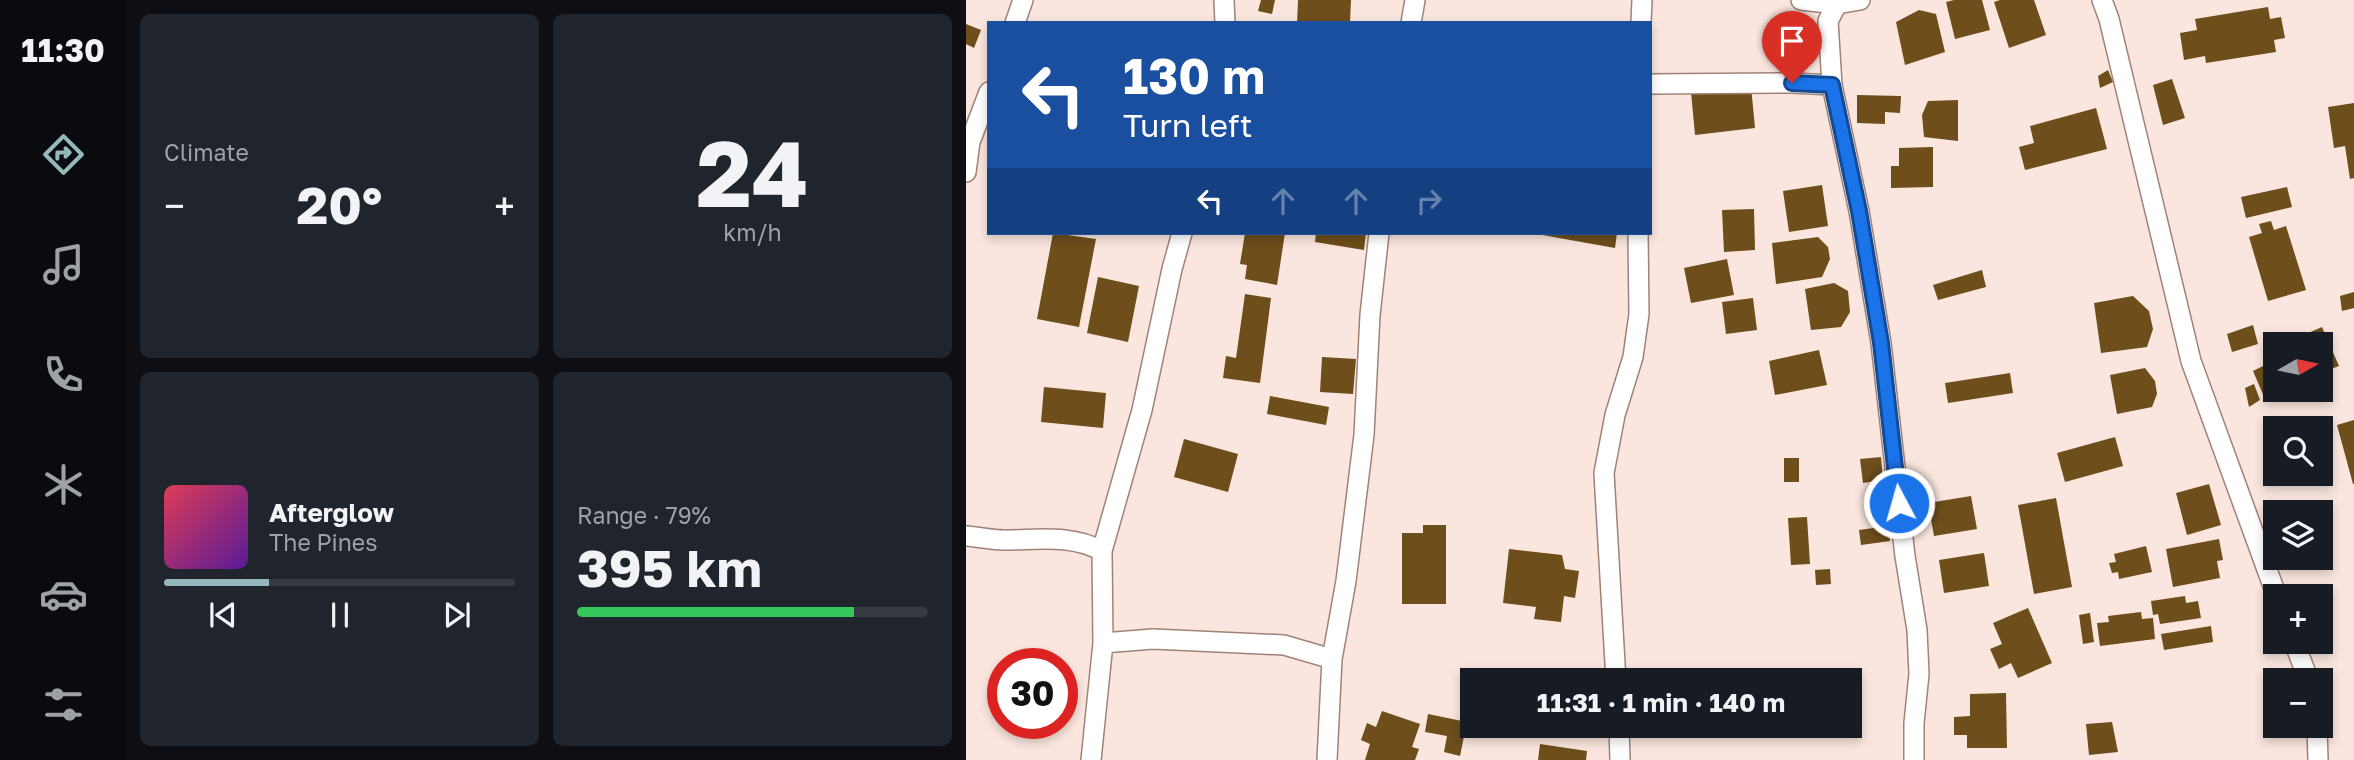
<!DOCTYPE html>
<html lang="en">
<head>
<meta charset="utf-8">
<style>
  :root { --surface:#171b24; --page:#20242c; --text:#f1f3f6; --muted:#9ea1a6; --line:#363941; --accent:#95b8bb }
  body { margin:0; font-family:"Golos Text",sans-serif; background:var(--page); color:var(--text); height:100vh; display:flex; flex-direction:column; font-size:26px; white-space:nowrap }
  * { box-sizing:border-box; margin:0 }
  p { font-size:23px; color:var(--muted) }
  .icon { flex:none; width:38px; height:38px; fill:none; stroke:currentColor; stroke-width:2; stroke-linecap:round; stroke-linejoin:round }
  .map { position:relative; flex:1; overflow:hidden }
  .side { display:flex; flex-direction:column; gap:14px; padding:14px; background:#0d0f14; width:840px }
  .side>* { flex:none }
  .hud { position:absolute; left:21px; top:21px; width:665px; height:214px; border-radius:0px; box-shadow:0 4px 10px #0003; background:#1a4fa0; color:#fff; overflow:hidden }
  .needle { width:46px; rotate:81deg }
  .controls { position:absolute; left:1297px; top:332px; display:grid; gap:14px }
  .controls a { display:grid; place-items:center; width:70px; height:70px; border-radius:0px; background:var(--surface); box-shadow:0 4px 10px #0003; font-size:35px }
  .speed { position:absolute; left:21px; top:648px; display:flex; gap:14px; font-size:35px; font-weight:700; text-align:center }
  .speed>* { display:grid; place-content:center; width:91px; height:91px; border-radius:50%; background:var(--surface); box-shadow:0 4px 10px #0003; line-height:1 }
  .speed .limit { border:10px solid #d22; background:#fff; color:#111 }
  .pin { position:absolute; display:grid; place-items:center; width:60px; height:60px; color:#fff; margin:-72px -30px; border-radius:50% 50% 50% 0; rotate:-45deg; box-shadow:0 0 7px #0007 }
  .pin .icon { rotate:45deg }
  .me { position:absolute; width:77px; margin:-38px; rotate:354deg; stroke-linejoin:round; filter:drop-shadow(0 0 5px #0008) }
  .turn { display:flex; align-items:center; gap:24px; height:147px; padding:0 21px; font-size:32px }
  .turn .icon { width:91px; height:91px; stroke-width:2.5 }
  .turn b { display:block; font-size:49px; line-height:60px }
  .lanes { display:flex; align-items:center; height:66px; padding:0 21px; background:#0003; justify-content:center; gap:35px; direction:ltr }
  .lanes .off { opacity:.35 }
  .big { font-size:52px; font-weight:700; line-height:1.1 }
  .side .widget { flex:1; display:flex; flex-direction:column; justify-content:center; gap:10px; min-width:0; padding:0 24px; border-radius:10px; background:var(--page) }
  .side .dial { align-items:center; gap:0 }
  .dial b { font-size:91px; line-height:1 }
  .song { display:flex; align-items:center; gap:21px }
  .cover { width:84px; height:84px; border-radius:10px; background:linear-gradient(135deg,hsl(350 70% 55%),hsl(270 70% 35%)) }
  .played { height:7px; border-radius:4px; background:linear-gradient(90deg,var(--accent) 30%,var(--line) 30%) }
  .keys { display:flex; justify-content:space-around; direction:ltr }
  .heat { display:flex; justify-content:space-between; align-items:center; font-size:38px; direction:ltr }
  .charge { height:10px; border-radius:5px; background:linear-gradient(90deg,#34c759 79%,var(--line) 0) }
  .side .tiles { flex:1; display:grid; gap:14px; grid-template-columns:repeat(2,1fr) }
  .trip { position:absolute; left:494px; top:668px; width:402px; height:70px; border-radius:0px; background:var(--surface); box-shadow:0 4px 10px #0003; font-weight:700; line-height:70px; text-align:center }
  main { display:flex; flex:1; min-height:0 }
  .menu { display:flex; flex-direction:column; width:126px; justify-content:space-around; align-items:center; background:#090b0e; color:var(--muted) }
  .menu .icon { width:49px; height:49px }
  .menu .on { color:var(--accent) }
  .menu b { font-size:32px; color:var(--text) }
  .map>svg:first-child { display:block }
  .building { fill:#6e4e1a }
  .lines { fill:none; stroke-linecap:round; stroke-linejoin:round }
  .street-casing { stroke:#a08276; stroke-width:22 }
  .street { stroke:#fff; stroke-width:19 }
  .route-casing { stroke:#114b97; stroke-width:18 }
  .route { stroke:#1a73e8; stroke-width:12 }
</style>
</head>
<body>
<main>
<nav class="menu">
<b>11:30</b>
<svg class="icon on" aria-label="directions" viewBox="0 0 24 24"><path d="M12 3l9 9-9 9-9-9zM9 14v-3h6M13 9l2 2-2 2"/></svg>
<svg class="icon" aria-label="music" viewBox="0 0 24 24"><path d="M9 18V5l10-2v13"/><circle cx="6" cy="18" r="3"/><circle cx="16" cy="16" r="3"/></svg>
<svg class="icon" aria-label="phone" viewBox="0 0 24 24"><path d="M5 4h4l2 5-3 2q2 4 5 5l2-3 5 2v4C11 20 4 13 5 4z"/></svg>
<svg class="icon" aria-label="climate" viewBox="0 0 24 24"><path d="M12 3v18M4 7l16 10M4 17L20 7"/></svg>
<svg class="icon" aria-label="car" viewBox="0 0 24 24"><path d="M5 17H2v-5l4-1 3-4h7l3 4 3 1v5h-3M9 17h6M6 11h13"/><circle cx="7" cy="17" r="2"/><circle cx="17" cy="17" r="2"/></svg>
<svg class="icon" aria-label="filters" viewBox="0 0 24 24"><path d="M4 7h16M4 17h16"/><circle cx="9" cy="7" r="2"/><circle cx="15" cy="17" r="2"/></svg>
</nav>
<section class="side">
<div class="tiles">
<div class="widget"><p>Climate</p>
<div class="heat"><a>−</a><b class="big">20°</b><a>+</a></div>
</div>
<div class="widget dial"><b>24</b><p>km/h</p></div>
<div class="widget">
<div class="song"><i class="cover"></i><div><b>Afterglow</b><p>The Pines</p></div></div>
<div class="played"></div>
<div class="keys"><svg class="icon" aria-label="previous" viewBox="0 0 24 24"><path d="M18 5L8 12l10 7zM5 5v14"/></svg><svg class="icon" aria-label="pause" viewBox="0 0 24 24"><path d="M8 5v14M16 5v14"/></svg><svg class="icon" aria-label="next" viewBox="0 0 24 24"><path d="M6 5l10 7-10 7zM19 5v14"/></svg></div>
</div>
<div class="widget"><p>Range · 79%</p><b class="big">395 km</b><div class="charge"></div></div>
</div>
</section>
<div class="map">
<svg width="1388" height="760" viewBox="0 0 1388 760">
  <rect width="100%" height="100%" fill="#fae6de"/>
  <path class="building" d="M295 0H309L306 14 292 11Z
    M332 0H385L384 23H331Z
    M988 0H1016L1024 30 989 39 980 2Z
    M1034 0H1068L1080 35 1043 48 1028 2Z
    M1302 7 1304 19 1315 17 1319 38 1308 40 1310 52 1240 63 1239 56 1218 60 1214 33 1231 30 1229 19Z
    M953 10 970 14 979 52 939 65 930 22Z
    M0 24 15 30 8 48 0 44Z
    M811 26H842V68H812Z
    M1142 70 1147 82 1134 88 1132 76Z
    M1206 79 1219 118 1197 125 1187 85Z
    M785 86 789 128 729 135 725 92Z
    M891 95 935 96 934 113 919 112V124L891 123Z
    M992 100V141L958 137 956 115 962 101Z
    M1388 103V178L1384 179 1379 146 1368 148 1362 107Z
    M1130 108 1141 149 1059 170 1053 147 1068 143 1064 126Z
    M967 147V187L925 188V166H933V148Z
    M856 185 862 226 823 232 817 191Z
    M1321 187 1326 207 1280 218 1275 197Z
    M788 209 789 250 758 252 756 210Z
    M1305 221 1308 230 1320 226 1340 290 1302 301 1283 237 1296 233 1293 224Z
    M87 233 130 239 113 327 71 319Z
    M279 233H319L311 285 279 279 281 265 274 264Z
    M350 233H400L398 250 349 242Z
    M565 233H651L649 248Z
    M852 237 862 247 864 259 856 277 810 284 806 243Z
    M761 259 768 295 725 303 718 268Z
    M1016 270 1020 287 972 300 967 285Z
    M132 277 173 286 162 342 121 333Z
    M868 283 882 291 884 312 875 327 845 330 839 289Z
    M1388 292V308L1376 311 1374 296Z
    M279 294 305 298 294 383 257 378 260 356 270 358Z
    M1167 296 1183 311 1187 329 1181 347 1135 353 1128 303Z
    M787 298 791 330 760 334 756 302Z
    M1287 325 1292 344 1266 352 1261 334Z
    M1356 327 1373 366 1354 373V345H1322L1321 342Z
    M853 350 861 385 809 395 803 361Z
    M356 357 390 359 387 394 354 392Z
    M1301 364 1309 382V390H1315L1299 399 1287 371Z
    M1179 368 1189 381 1191 394 1186 407 1151 414 1144 375Z
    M1044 373 1047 393 982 403 979 383Z
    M1288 384 1294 400 1283 407 1279 388Z
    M78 387 140 393 137 428 75 422Z
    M304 396 363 407 360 425 301 414Z
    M1388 420V484H1387L1371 425Z
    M1149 437 1157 466 1099 482 1091 453Z
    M218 439 272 454 262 492 208 477Z
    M915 457 917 480 897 483 894 459Z
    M818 458H833V482H818Z
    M1243 484 1255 525 1221 535 1210 493Z
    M1005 496 1011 529 968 536 962 503Z
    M1090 498 1106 587 1068 594 1052 505Z
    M841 517 844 564 825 565 822 518Z
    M457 525H480V604H436V533H457Z
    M922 526 924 541 895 545 893 530Z
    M1253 539 1257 560 1251 561 1254 578 1207 587 1200 549Z
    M1180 546 1186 572 1153 579 1152 572 1146 573 1143 563 1150 562 1148 554Z
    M543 549 596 555 599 569 613 571 609 598 598 596 595 622 568 619 570 607 537 603Z
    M1018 553 1023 586 978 593 973 560Z
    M864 569 865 584 850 585 849 570Z
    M1219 596 1220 603 1232 601 1235 618 1194 624 1192 614 1187 615 1185 601Z
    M1062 608 1086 663 1052 678 1045 663 1033 669 1024 649 1036 644 1027 623Z
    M1175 612 1176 619 1187 618 1189 639 1134 646 1131 623 1143 622 1142 616Z
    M1124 613 1128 642 1117 644 1113 615Z
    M1245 626 1247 642 1198 650 1195 634Z
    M1040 693 1041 748H1001V735H988V717L1004 716V694Z
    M416 711 454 724 446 747 453 749 449 760H399L404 744 395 740 401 723 410 727Z
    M462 714 501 722 494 756 478 752 481 736 459 732Z
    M1146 722 1152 752 1123 755 1120 724Z
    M574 744 621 751 620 760H572Z"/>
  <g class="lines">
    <g class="street-casing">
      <path id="street" d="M258 0 259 23
        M835 0 871 4
        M894 0 871 4 862 21 866 85 893 211 915 343 939 556 951 630 953 674 948 723V760
        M1136 0 1143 19 1225 361 1311 597
        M49 23 57 0
        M445 23 449 0
        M675 23 676 0
        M684 84 826 83 866 85
        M0 172 4 142 23 92
        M0 536C13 537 26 540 38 540 72 540 105 534 136 551
        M1328 642 1343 681
        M137 643 187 639 318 645 366 659
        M650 681 638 473 649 415 667 357 673 314 672 233
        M653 726 654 760
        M1351 726 1352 760
        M125 760 137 643 136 551 176 410 206 269 216 233
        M361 760 366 659 380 581 398 435 404 315 413 233"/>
    </g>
    <use href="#street" class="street"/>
  </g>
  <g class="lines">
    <g class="route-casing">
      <path id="route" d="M826 83 866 85 893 211 915 343 933 503"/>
    </g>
    <use href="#route" class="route"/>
  </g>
</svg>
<div class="controls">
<a><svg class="needle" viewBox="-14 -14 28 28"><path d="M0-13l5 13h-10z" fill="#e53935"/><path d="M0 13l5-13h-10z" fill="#9ea1a6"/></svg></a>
<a><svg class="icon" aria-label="search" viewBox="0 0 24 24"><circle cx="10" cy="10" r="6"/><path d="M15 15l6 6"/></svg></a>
<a><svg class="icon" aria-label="layers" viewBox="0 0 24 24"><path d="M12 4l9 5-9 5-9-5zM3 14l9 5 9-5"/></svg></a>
<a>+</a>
<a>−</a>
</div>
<div class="speed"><div class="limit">30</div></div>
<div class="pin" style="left:826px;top:83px;background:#d93025"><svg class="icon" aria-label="arrive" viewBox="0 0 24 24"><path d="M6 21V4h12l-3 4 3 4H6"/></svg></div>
<svg class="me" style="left:933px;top:503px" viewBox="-20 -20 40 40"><circle r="17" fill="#1a73e8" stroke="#fff" stroke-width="3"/><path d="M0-11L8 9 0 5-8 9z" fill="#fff"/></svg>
<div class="trip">11:31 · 1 min · 140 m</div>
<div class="hud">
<div class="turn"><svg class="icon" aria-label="left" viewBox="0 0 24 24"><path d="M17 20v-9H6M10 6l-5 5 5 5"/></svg><div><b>130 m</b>Turn left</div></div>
<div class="lanes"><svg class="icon" aria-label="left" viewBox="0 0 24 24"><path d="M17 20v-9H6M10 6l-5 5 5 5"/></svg><svg class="icon off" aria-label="ahead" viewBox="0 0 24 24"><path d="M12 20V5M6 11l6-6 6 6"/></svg><svg class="icon off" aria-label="ahead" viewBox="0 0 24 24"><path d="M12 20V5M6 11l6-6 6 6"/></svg><svg class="icon off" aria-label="right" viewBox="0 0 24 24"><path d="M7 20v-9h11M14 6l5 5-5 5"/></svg></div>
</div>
</div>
</main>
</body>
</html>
